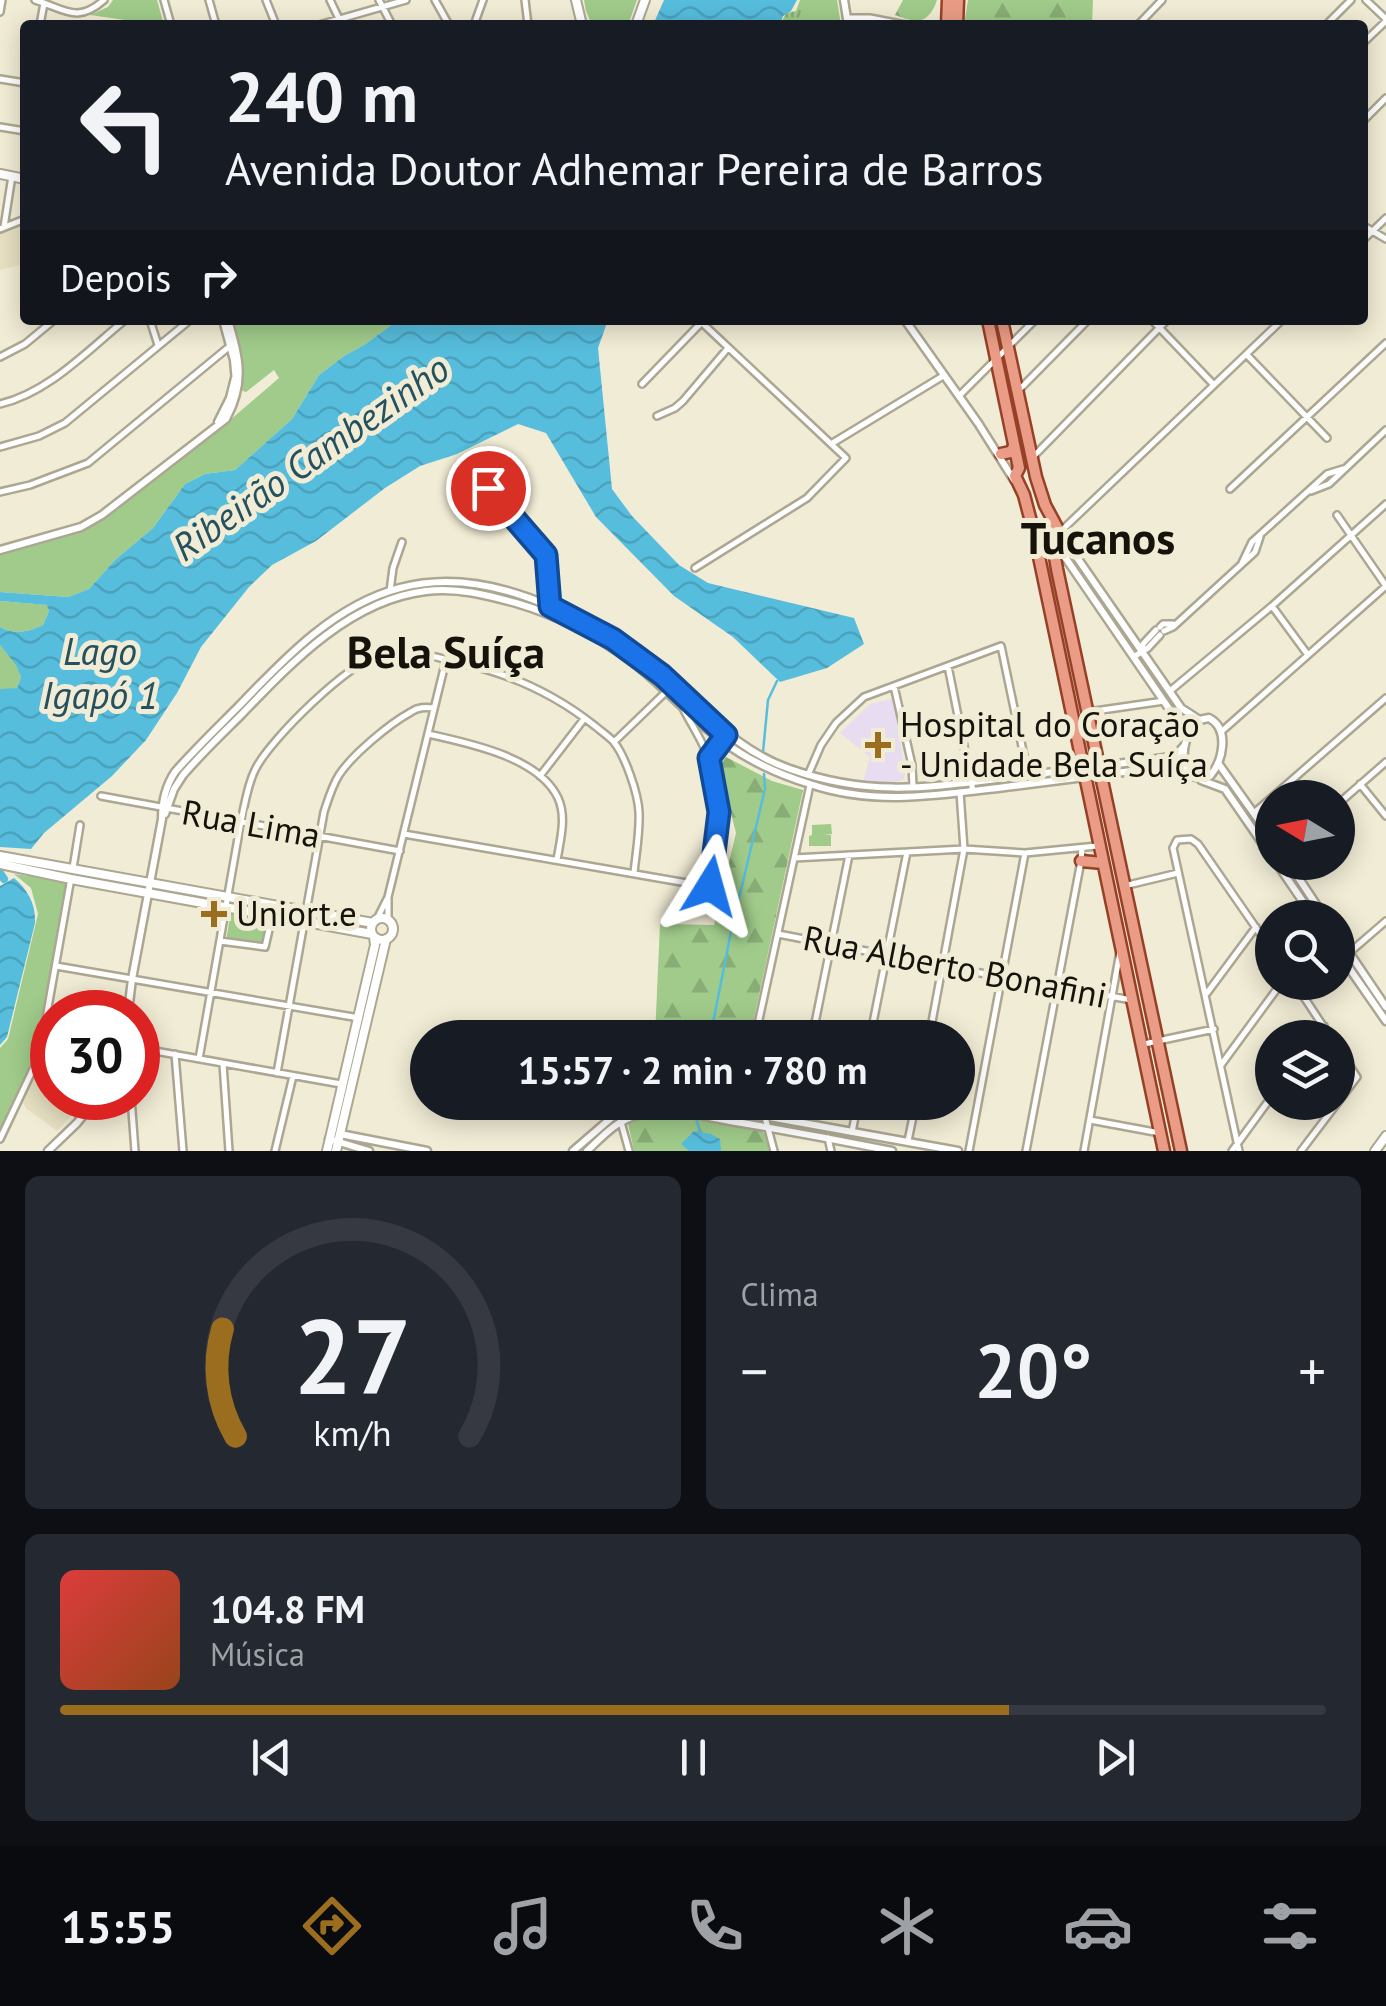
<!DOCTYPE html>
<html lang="pt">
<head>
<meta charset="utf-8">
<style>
  :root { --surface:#171b24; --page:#242831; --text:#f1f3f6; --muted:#9ea1a6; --line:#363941; --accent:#9b6d1e }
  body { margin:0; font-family:"PT Sans",sans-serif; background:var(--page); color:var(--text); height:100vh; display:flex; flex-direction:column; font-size:38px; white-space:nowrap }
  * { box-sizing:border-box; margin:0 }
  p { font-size:32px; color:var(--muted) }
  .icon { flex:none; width:55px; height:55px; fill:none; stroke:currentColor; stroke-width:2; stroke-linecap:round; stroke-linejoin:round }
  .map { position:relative; height:1151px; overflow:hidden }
  .panel { display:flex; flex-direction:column; gap:25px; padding:25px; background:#0d0f14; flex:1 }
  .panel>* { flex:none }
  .guide { position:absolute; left:20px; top:20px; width:1348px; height:305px; border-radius:10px; box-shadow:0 5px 25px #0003; background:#171b24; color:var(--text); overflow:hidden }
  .needle { width:65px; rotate:280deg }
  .buttons { position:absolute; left:1255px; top:780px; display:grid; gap:20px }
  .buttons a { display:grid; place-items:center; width:100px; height:100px; border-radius:50%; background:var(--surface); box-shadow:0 5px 25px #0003; font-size:50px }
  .speed { position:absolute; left:30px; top:990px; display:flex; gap:20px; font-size:50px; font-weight:700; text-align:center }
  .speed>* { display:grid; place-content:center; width:130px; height:130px; border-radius:50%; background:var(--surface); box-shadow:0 5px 25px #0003; line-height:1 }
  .speed .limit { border:15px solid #d22; background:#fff; color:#111 }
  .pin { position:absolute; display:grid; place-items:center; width:85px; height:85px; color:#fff; margin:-42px; border:5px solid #fff; border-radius:50%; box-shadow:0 2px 10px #0007 }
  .me { position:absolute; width:110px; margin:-55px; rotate:8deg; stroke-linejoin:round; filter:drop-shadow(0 0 8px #0008) }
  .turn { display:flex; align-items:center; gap:35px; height:210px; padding:0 40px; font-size:45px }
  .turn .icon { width:130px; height:130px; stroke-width:2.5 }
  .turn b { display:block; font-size:70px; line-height:85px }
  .then { display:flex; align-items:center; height:95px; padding:0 40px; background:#0003; gap:20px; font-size:38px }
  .big { font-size:75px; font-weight:700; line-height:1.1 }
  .panel .widget { flex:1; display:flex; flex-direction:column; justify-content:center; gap:15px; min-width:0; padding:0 35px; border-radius:15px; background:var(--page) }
  .panel .dial { align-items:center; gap:0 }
  .dial svg { height:260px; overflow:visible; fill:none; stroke:var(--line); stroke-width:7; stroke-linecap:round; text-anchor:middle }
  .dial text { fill:var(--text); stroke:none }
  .song { display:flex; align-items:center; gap:30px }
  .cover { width:120px; height:120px; border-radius:15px; background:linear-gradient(135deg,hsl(0 70% 55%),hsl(20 70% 35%)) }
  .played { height:10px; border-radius:5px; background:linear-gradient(90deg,var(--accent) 75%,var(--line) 75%) }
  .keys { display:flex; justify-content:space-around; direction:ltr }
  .heat { display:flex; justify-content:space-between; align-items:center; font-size:55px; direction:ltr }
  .panel .tiles { flex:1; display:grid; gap:25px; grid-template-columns:1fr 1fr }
  .widget:last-child { grid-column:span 2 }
  .trip { position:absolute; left:410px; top:1020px; width:565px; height:100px; border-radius:50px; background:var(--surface); box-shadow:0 5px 25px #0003; font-weight:700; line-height:100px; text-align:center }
  .menu { display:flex; height:160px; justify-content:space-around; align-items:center; background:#090b0e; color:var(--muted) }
  .menu .icon { width:70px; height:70px }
  .menu .selected { color:var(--accent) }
  .menu b { font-size:45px; color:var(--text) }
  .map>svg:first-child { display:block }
  .built { fill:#e7e0c2 }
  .medical { fill:#e8dcf0 }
  .grass { fill:url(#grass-tufts) }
  .forest { fill:url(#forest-firs) }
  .green { fill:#a0cb8a }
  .water { fill:url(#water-waves) }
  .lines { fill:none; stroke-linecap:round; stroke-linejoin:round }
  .stream { stroke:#57bddd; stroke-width:2.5 }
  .river { stroke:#57bddd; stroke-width:8 }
  .minor-casing { stroke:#aca792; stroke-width:10 }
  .tertiary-casing { stroke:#aca792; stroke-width:11 }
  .secondary-casing { stroke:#aca792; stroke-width:12 }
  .primary-casing { stroke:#964127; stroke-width:15 }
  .minor { stroke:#fff; stroke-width:5 }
  .tertiary { stroke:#fff; stroke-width:6 }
  .secondary { stroke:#fff; stroke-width:8 }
  .primary { stroke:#ea9c86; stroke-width:10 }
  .route-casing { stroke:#114b97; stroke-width:25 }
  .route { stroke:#1a73e8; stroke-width:18 }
  .poi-dot { fill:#9b6d1e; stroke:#f1ecd5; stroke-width:4 }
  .labels { text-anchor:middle; stroke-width:10; stroke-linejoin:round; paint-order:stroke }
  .poi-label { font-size:35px; fill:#15130b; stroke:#f1ecd5; text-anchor:start }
  .street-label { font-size:35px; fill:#15130b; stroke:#f1ecd5 }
  .water-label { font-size:38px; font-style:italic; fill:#25515f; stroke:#f1ecd5 }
  .district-label { font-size:45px; font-weight:bold; fill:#15130b; stroke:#f1ecd5 }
</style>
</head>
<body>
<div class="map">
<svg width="1386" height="1151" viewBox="0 0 1386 1151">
  <defs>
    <pattern id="grass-tufts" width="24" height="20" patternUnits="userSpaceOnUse" patternTransform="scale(2.5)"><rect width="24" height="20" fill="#a0cb8a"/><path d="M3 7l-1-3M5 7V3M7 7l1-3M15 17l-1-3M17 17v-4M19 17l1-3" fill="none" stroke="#89ad76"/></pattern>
    <pattern id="forest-firs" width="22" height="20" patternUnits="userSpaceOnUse" patternTransform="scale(2.5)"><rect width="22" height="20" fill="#a0cb8a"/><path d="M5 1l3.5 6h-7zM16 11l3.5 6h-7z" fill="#89ad76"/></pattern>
    <pattern id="water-waves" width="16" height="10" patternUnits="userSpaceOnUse" patternTransform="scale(2.5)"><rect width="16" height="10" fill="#57bddd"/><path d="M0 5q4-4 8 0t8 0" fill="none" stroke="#4ba2bc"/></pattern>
  </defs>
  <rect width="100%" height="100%" fill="#f1ecd5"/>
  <path class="built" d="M25 224V264L0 270V233Z
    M36 1070 52 1081V1098H78L84 1102 57 1131 26 1108 23 1103Z"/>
  <path class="medical" d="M891 699H894L905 772 904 779 894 783 863 781 870 757 840 733 870 704Z"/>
  <path class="grass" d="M800 0H837L841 25H780L786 13 796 11Z"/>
  <path class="forest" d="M903 0H937C929 24 917 24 895 15Z
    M968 0H1093L1092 25H964Z
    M726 757 772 781 803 790 750 1037H655L660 924 714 925 736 833 719 767Z
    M672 1114 758 1129 765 1134 770 1151H634L628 1123 642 1116Z"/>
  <path class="green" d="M113 0H157L164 25H125V20L90 15 108 7Z
    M584 0H637L628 25H592L586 11Z
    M230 320H398L364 345 344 356 319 375 292 419 235 470 205 474 185 484 153 528 115 560 89 589 68 597 0 592V554L86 530 208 439 279 378 274 370 246 392 240 390Z
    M0 601 48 605 49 611 43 625C28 632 15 635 0 627Z
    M0 645 16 664 21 677 17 688 10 690 0 689Z
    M831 824 832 834 824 835H831V846H809V836L812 835V825Z
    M14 874 65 881 66 885C59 937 51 989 38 1039 29 1072 14 1102 0 1133V1048L8 1039 38 914 31 888Z
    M231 912 270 919 265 946 226 940Z"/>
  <path class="water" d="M664 0H797L791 11 783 16 780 25H653Z
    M398 320H608L598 348 612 489 632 516 679 565 708 583 854 618 864 644 827 668 780 682 733 637 674 596 596 517 546 433 518 424 457 454 420 466 385 488 316 541 272 565 249 587 201 647 177 693 146 740 112 776 44 833 31 849 0 847V689L17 688 21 677 16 665 0 645V627C15 635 28 632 43 625L49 611 47 605 0 601V592L68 597 89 589 115 560 153 528 185 484 205 474 235 470 292 419 319 375 344 356 364 345Z
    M14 878C28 890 36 904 35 923L7 1037 0 1045V886Z
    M694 1131 711 1134 720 1139 721 1151H689L681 1144Z"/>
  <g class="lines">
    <path class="stream" d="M763 752 768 700 777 681
      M710 1038 731 932 765 789 764 774
      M696 1118 701 1135"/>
    <path class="river" d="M0 873 4 879"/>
    <g class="minor-casing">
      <path id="minor" d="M35 0C65 9 77 24 104 0
        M164 0 171 25
        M209 0 216 25
        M266 0 276 25
        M330 0 342 25
        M379 0 392 25
        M435 0 449 25
        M525 0 528 25
        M1366 0 1386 19
        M0 12 2 0
        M847 18H870L906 25
        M40 25 44 3
        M319 25 406 0
        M474 25 483 0
        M1138 25 1162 0
        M1326 25 1351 0
        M1362 44 1386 21
        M0 79 25 83
        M1362 122 1386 98
        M0 127 25 131
        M1362 225 1386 239
        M4 227 12 176
        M0 229 25 219
        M1362 241 1386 218
        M150 320 158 345
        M1152 320 1214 385
        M1247 355 1327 438
        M0 357 25 344 54 320
        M642 384 702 322
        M1019 390 1088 320
        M959 396 1035 320
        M0 404C48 393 87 351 125 320
        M657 416 675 408 683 401 728 348
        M831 444 943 376
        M0 447 39 436 65 423 190 320
        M1033 457 1167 320
        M488 488 546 555 550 606
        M1230 489 1386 343
        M1311 491 1329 484 1386 430
        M0 492 30 485 88 463 230 346
        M1060 532 1282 320
        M1242 563 1252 542 1327 474 1343 469
        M695 568 807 498 846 458 699 320
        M390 591 393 568 402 542
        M1272 606 1308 655
        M1160 627 1163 624H1173
        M1164 631 1173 627 1255 552 1260 537
        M1142 650 1143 644 1156 630
        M1135 656 1148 648 1160 635
        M948 666 973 791
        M894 686 912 765 913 786
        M1170 691 1272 606 1386 504
        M684 710C692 726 704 743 709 760 725 809 715 859 705 909
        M1088 712 1164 701
        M1222 731 1386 586 1337 515
        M428 734C468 743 539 757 558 798 567 817 560 841 557 860
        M614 742 673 685
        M709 758 727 735
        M808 775 821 745 836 723 864 697 1001 646 1028 775
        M540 776 584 719
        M1360 784 1386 816
        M101 796 400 851
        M1338 804 1386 762
        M1254 813 1386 698
        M404 834 710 887
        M794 858 964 849 1025 853 1097 846
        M73 868 80 825
        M1124 886 1178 873
        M388 920V897L446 660
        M376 921 387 899
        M778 934 1001 977 1132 1000
        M220 941 265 947 272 917
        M1342 959 1386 921
        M56 966 359 1018
        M1294 982 1331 1038
        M1207 993 1256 927
        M755 1038 810 785
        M812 1038 849 855
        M870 1038 907 852
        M929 1038 964 849 960 792
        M1316 1038 1324 1026
        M1144 1044 1214 1029
        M138 1048 341 1084
        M175 1054 183 1151
        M199 1059 241 821C245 804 247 786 255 770 269 740 351 660 383 653 408 647 441 659 465 664 514 675 556 695 595 726 601 731 608 736 613 741 625 755 638 793 639 812 640 832 636 853 634 873
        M223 1064 229 1151
        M35 1065 52 1077
        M1221 1065 1282 982
        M277 1073 324 812C328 800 332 786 339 775 352 755 389 724 411 712 418 707 425 707 434 708
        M131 1098 135 1151
        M761 1102 774 1151
        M1090 1120 1160 1133
        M621 1122 629 1151
        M796 1122 800 1102
        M852 1132 858 1102
        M828 1138 831 1151
        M0 1139 35 1065 44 1030 71 878
        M908 1141 916 1102
        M275 1151 293 1076
        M969 1151 1025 853
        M1026 1151 1081 861 1082 848
        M1084 1151 1120 952
        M1232 1151 1272 1096
        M1239 1151 1173 848 1177 840 1191 839 1198 844 1272 951
        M1301 1151 1357 1077 1338 1048"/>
    </g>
    <g class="tertiary-casing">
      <path id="tertiary" d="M844 0 848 25
        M223 320 234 360 236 382
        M905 320 978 423 1014 480
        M218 422 230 398 235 378
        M1060 533 1181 708 1198 719
        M1054 545 1067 560 1187 735
        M0 550 81 527 102 515 226 419C246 382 239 358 228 320
        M1209 718C1230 729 1223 761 1210 776 1173 787 1182 740 1194 721Z
        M1218 763 1272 839
        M1201 780 1225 789 1272 857
        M165 814 174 789 183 775C201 754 221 735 241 715 291 663 350 600 426 591 457 587 487 595 516 603 557 615 596 635 631 661 660 682 682 709 710 731 739 756 774 773 810 784 874 806 939 795 1005 787 1060 780 1116 773 1171 766L1185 768
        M1276 862 1314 918
        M1288 862 1325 918
        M1338 936 1386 1007
        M1338 952 1386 1021
        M128 1012 132 979 162 819C162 802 165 787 175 772 195 749 217 728 238 707 283 660 334 605 400 588 486 565 578 613 645 663 695 699 729 748 790 769 872 798 931 787 1014 777 1064 771 1114 764 1164 758L1177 754 1185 745
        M671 1102 764 1116 958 1151
        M340 1134 427 1151
        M329 1139 369 1151
        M48 1151 77 1123 97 1098
        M573 1151 617 1113 652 1102
        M587 1151C603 1136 616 1121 637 1115 668 1106 700 1116 730 1121 784 1130 838 1140 892 1151"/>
    </g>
    <g class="secondary-casing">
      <path id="secondary" d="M576 0 582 25
        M636 25 645 0
        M0 174 25 179
        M0 856 373 923
        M0 864 71 879 372 934
        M371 929a11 11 0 1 1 22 0a11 11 0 1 1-22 0Z
        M327 1151 375 945 374 937
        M336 1151 386 939
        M1375 1151 1386 1136"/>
    </g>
    <g class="primary-casing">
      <path id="primary" d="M947 25 948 0
        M957 25 958 0
        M988 320 1019 468 1015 476 1024 495 1034 533 1164 1151
        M1002 320 1036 477 1045 505 1060 533 1053 545 1057 569 1181 1151
        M1001 454 1010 452 1014 447
        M1081 861 1103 863"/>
    </g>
    <use href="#minor" class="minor"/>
    <use href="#tertiary" class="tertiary"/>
    <use href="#secondary" class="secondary"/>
    <use href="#primary" class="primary"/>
  </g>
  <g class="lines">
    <g class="route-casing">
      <path id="route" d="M488 488 546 555 550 606 613 639 662 675 726 735 709 758 719 812 710 886"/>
    </g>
    <use href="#route" class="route"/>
  </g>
  <g class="poi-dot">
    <path d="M873 730h10v10h10v10h-10v10h-10v-10h-10v-10h10z"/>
    <path d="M209 899h10v10h10v10h-10v10h-10v-10h-10v-10h10z"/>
  </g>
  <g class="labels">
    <g class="poi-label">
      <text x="900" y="737">Hospital do Coração<tspan x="900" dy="40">- Unidade Bela Suíça</tspan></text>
      <text x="236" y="926">Uniort.e</text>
    </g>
    <g class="street-label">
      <text transform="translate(251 824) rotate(10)" y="12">Rua Lima</text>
      <text transform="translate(955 967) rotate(11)" y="12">Rua Alberto Bonafini</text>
    </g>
    <g class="water-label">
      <text transform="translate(311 458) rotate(-35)" y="13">Ribeirão Cambezinho</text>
      <text x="100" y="665">Lago<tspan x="100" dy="44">Igapó 1</tspan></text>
    </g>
    <g class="district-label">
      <text x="1098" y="554">Tucanos</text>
      <text x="446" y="668">Bela Suíça</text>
    </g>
  </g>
</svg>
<div class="buttons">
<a><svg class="needle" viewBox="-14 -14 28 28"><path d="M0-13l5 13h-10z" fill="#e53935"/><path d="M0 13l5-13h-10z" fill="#9ea1a6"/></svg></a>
<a><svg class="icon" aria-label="search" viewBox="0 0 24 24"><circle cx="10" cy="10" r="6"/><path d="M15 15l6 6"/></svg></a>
<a><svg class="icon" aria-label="layers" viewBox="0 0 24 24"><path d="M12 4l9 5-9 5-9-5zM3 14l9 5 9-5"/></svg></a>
</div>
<div class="speed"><div class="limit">30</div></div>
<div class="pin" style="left:488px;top:488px;background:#d93025"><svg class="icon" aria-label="arrive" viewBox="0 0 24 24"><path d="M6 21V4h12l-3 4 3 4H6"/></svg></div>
<svg class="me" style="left:710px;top:886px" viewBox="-20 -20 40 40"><path d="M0-17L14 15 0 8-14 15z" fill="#1a73e8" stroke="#fff" stroke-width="4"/></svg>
<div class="trip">15:57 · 2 min · 780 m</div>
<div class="guide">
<div class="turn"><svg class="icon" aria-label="left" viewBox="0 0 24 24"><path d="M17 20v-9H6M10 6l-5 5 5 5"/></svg><div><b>240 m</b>Avenida Doutor Adhemar Pereira de Barros</div></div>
<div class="then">Depois<svg class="icon" aria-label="right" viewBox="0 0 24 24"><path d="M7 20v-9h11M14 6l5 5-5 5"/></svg></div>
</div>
</div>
<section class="panel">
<div class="tiles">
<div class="widget dial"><svg viewBox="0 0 100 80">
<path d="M14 69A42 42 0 1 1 86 69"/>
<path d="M14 69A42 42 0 0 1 10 36" stroke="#9b6d1e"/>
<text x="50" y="56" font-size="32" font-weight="700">27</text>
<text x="50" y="72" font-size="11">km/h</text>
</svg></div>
<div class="widget"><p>Clima</p>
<div class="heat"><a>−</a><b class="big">20°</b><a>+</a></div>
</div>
<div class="widget">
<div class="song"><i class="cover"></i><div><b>104.8 FM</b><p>Música</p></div></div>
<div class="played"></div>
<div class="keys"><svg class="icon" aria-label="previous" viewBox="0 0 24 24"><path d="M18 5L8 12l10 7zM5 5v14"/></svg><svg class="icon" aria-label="pause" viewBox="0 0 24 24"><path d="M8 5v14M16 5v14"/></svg><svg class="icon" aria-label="next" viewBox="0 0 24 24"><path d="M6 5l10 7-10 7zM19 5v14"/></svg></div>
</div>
</div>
</section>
<nav class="menu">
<b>15:55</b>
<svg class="icon selected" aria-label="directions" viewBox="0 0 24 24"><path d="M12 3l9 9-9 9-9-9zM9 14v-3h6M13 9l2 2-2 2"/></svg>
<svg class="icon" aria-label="music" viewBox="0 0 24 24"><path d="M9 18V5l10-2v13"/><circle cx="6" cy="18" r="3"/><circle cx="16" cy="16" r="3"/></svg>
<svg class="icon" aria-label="phone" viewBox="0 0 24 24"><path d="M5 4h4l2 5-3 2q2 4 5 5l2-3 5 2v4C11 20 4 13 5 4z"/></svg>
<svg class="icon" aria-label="climate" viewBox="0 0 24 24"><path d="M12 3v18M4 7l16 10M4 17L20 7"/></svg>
<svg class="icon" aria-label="car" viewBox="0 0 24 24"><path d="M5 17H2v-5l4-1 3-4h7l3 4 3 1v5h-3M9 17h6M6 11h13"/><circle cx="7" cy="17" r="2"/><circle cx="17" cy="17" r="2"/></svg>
<svg class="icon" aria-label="filters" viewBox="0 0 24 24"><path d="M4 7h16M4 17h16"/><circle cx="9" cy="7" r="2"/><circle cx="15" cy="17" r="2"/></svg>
</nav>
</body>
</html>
